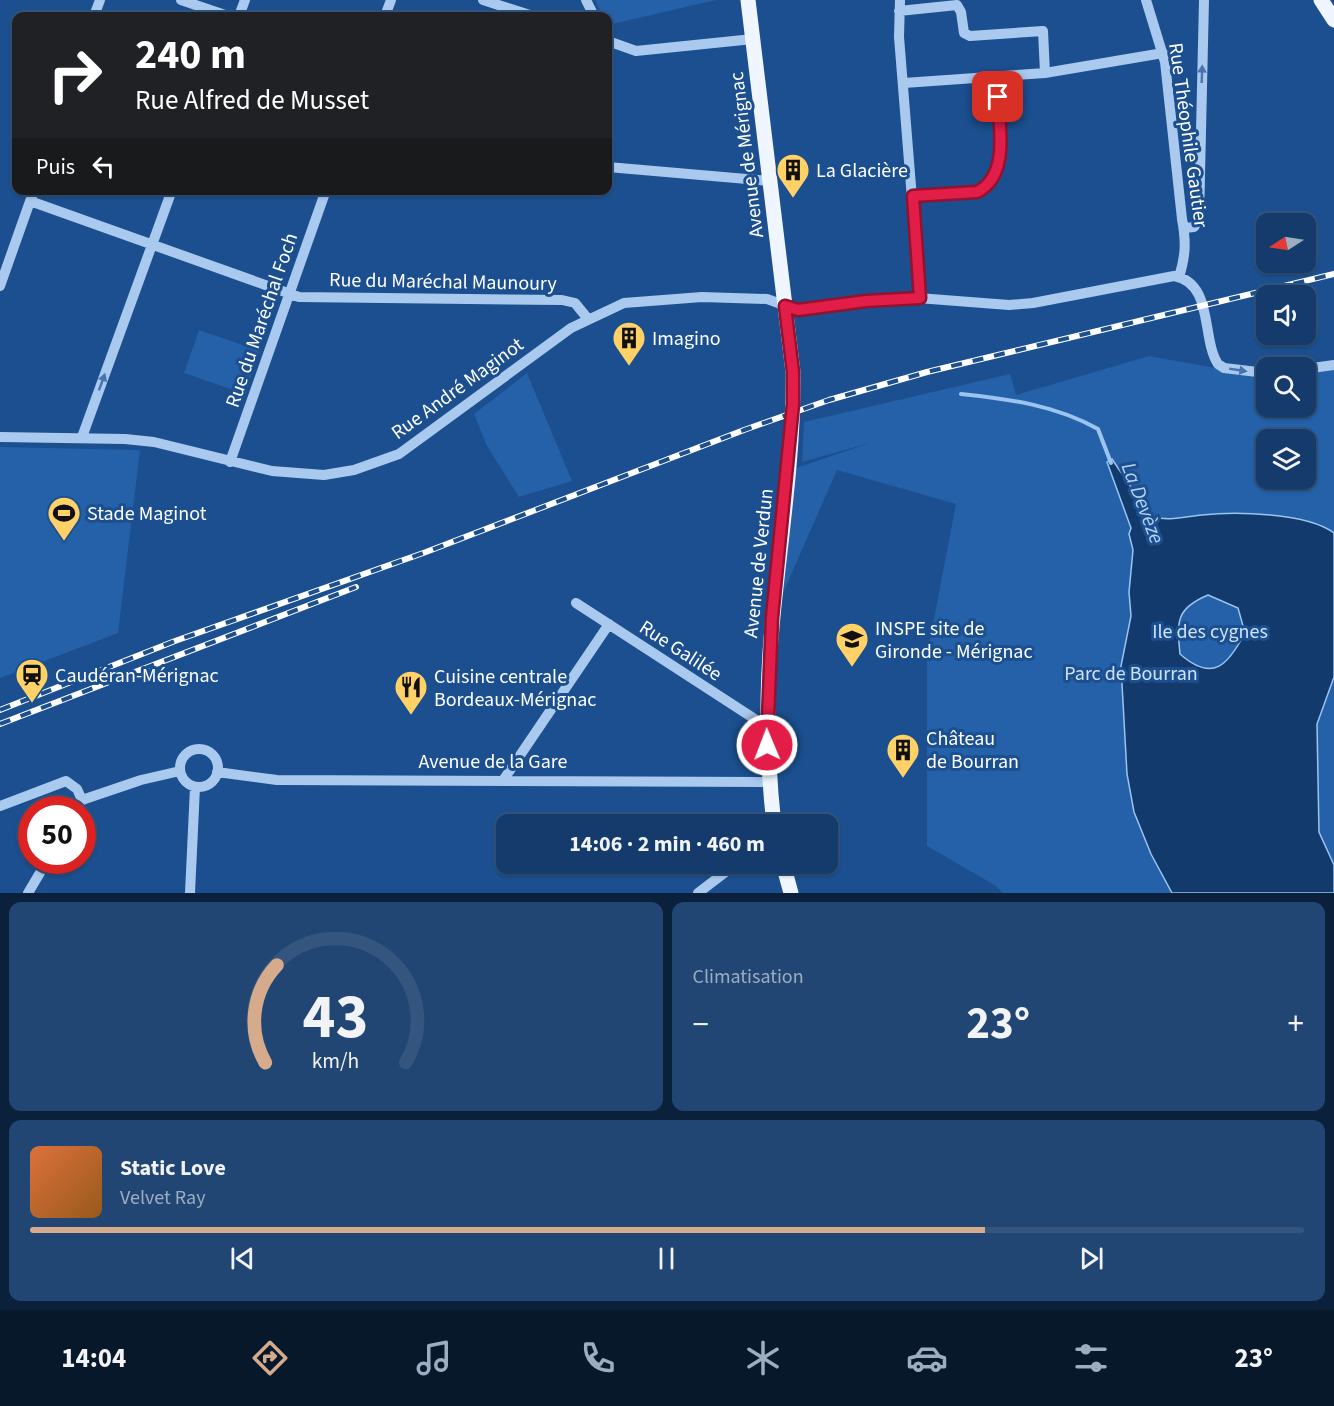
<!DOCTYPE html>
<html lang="fr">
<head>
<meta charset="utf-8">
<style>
  :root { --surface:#143b6b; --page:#214673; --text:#f1f3f6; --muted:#9dadc1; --line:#33557e; --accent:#d6ab8b }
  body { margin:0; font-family:"Source Sans 3",sans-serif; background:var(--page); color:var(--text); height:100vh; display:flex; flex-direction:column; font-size:22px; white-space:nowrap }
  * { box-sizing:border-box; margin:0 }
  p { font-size:20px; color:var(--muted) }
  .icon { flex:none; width:33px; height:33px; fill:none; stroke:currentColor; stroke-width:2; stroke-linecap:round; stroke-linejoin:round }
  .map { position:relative; height:893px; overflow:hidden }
  .side { display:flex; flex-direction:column; gap:9px; padding:9px; background:#0b203b; flex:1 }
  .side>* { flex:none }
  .banner { position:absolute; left:12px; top:12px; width:600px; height:183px; border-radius:12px; box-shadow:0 2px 4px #0004,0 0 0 2px var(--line); background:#202124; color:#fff; overflow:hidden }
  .needle { width:39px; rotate:258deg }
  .fabs { position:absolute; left:1256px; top:213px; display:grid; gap:12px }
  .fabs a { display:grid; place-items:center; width:60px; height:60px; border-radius:12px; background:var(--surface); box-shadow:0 2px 4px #0004,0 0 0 2px var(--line); font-size:30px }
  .speed { position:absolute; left:18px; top:796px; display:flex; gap:12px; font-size:30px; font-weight:700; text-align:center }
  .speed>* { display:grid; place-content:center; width:78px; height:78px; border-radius:50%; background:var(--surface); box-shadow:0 2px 4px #0004,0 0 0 2px var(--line); line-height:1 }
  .speed .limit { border:9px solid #d22; background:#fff; color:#111 }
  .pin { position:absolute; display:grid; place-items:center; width:51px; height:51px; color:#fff; margin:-26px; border-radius:12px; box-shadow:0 3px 9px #0006 }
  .me { position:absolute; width:66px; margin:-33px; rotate:359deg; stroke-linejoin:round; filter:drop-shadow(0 0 4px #0008) }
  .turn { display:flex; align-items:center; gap:21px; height:126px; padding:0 24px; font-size:27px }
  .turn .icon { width:78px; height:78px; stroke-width:2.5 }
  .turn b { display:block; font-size:42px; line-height:51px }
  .then { display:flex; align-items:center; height:57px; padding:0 24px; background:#0003; gap:12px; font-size:22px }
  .big { font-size:45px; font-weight:700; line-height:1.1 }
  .side .widget { flex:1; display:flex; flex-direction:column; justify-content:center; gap:9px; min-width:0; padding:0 21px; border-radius:12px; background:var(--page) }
  .side .dial { align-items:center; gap:0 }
  .dial svg { height:156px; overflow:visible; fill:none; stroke:var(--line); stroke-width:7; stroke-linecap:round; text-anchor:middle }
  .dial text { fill:var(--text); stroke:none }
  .song { display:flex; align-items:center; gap:18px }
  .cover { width:72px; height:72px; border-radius:9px; background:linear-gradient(135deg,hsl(20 70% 55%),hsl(30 70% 35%)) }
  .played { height:6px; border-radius:3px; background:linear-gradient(90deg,var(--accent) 75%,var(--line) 75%) }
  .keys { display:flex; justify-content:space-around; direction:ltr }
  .heat { display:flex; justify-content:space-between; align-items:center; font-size:33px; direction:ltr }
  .side .tiles { flex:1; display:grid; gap:9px; grid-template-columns:1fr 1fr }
  .widget:last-child { grid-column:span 2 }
  .trip { position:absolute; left:496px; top:814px; width:342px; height:60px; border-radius:12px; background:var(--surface); box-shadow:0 2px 4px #0004,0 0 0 2px var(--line); font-weight:700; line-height:60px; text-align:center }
  .tab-bar { display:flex; height:96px; justify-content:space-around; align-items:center; background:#08182b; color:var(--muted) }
  .tab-bar .icon { width:42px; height:42px }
  .tab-bar .selected { color:var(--accent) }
  .tab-bar b { font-size:27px; color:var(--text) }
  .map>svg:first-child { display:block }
  .green { fill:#2461a8; fill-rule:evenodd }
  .water { fill:#123a6d; stroke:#9cc4f0; stroke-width:1.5; fill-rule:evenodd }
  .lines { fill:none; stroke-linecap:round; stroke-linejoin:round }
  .stream { stroke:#9cc4f0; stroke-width:4 }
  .minor { stroke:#a9c9ee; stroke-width:10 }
  .major { stroke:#f0f6ff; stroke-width:15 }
  .rail-casing { stroke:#fff; stroke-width:6 }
  .rail { stroke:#1b4f8f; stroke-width:4; stroke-dasharray:11; stroke-linecap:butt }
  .oneway { fill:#4674ac }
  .route-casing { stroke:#92132f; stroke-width:15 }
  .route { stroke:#e11d48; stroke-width:10 }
  .labels { text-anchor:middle; stroke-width:6; stroke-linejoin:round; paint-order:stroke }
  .street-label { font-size:20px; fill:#fff; stroke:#1b4f8f }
  .poi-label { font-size:20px; fill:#fff; stroke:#1b4f8f; text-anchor:start }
  .park-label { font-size:20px; fill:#cfe3fa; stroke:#1b4f8f }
  .water-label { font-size:21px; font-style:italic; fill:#b5d3f5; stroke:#1b4f8f }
</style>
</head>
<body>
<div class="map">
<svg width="1334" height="893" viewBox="0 0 1334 893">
  <rect width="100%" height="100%" fill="#1b4f8f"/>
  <path class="green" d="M595 0H716L608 25V16H603Z
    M199 330 260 351 245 394 184 373Z
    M1149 356 1266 377V406H1305V373L1334 369V893H1003L996 886 927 846V655L956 504 837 470 783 593 793 469 870 443 802 462 804 422 1010 374 1016 395ZM1266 440H1305V478H1266Z
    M527 373 572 481 519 497 487 446 474 414Z
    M0 447 140 450 118 633 0 678Z"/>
  <path class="water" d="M1112 459 1151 517C1172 521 1182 517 1202 515 1235 511 1308 513 1334 533V677L1317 724 1319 832 1334 865V893H1172L1151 854 1134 812 1127 774 1121 666 1131 616 1129 592 1133 550 1129 534 1131 528 1107 462ZM1208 595 1238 608 1245 633C1228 665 1213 683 1180 654 1177 622 1175 609 1208 595Z"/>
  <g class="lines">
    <path class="stream" d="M961 394C1009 399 1055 405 1098 429L1111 463"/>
    <path class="minor" d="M181 0 228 16
      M483 0 533 16
      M586 0 594 16
      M900 0 899 37 920 298
      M1146 0 1165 62 1182 219C1186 241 1186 255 1179 277
      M899 11 957 5 961 12 964 33 970 36 1043 31 1045 73
      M94 16 100 0
      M239 16 245 0
      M385 16 391 0
      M608 41 636 51 753 39
      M904 83 1045 73 1163 53
      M608 167 771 181
      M913 196 977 191C1012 174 998 109 996 77
      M30 201 299 297 562 300 575 303 588 319
      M1185 228 1194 227 1199 219 1204 0
      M0 286 34 190
      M1305 369 1334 365
      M0 437 125 439 154 442 272 471 324 475 354 470 399 454 571 328 624 303 702 297 767 299 798 310 905 297 1009 305 1033 303 1174 276C1214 283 1201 338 1218 364L1224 368 1266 373
      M82 437 172 190
      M230 462 326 190
      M576 603 767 727
      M180 768a19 19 0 1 1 38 0a19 19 0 1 1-38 0Z
      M217 772 277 780 769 782
      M504 779 609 624
      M0 806 66 781 77 789 82 800
      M76 810 82 800 141 780 180 771
      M28 893 47 861
      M190 893 195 787
      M698 893 736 864"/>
    <path class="major" d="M748 0 793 372C794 454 781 535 773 616 766 686 766 755 774 825
      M1321 0 1334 20
      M783 864 791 893"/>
    <g class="rail-casing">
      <path id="rail" d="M0 710 175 641 426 552 744 430 829 400 927 372 1334 274
        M0 724 356 587"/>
    </g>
    <use href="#rail" class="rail"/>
  </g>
  <defs><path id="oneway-solid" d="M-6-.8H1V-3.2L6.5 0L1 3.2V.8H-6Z" transform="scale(1.5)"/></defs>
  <g class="oneway">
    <use href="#oneway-solid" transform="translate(1202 74) rotate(-88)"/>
    <use href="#oneway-solid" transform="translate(1238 370) rotate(9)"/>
    <use href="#oneway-solid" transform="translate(102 382) rotate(-70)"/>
  </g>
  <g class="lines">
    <g class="route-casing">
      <path id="route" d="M767 745 772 617 793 404V372L785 306 798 310 866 301 920 298 913 196 977 192C1010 176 999 126 998 97"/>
    </g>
    <use href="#route" class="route"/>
  </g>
  <defs>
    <g id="building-pin" transform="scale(1.725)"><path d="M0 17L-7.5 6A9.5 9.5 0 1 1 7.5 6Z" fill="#ffd166" stroke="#1b4f8f"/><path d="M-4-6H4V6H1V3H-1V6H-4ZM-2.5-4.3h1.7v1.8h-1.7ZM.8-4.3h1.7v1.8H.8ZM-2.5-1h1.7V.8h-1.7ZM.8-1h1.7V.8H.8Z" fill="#111"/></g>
    <g id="stadium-pin" transform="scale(1.725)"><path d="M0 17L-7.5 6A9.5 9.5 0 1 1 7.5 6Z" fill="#ffd166" stroke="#1b4f8f"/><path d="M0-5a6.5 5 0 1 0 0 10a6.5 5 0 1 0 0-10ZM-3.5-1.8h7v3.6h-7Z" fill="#111"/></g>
    <g id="university-pin" transform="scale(1.725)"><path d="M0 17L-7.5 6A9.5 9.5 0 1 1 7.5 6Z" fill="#ffd166" stroke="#1b4f8f"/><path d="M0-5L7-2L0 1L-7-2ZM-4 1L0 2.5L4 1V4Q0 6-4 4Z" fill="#111"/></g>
    <g id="station-pin" transform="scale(1.725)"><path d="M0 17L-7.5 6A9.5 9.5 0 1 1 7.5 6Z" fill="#ffd166" stroke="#1b4f8f"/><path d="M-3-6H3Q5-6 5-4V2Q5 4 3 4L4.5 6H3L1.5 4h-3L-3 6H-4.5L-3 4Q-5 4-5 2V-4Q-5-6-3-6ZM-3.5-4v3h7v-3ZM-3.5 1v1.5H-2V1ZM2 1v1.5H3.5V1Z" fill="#111"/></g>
    <g id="restaurant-pin" transform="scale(1.725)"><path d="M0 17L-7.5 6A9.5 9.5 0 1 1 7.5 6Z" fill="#ffd166" stroke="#1b4f8f"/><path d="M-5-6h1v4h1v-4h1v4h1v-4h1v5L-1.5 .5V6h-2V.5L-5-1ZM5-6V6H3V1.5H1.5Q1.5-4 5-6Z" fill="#111"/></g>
  </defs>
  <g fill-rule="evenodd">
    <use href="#building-pin" x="793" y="170"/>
    <use href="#building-pin" x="629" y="338"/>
    <use href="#stadium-pin" x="64" y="513"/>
    <use href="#university-pin" x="852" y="639"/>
    <use href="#station-pin" x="32" y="675"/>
    <use href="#restaurant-pin" x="411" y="687"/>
    <use href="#building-pin" x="903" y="750"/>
  </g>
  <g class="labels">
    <g class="street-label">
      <text transform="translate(1189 135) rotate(82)" y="7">Rue Théophile Gautier</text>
      <text transform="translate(746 155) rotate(-97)" y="7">Avenue de Mérignac</text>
      <text transform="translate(443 281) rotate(1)" y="7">Rue du Maréchal Maunoury</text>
      <text transform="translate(261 320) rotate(-71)" y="7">Rue du Maréchal Foch</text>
      <text transform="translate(457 388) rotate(-36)" y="7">Rue André Maginot</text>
      <text transform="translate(758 563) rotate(-84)" y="7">Avenue de Verdun</text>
      <text transform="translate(681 650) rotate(33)" y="7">Rue Galilée</text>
      <text x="493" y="768">Avenue de la Gare</text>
    </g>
    <g class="poi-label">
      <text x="816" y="177">La Glacière</text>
      <text x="652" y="345">Imagino</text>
      <text x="87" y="520">Stade Maginot</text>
      <text x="875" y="635">INSPE site de<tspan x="875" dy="23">Gironde - Mérignac</tspan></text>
      <text x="55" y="682">Caudéran-Mérignac</text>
      <text x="434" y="683">Cuisine centrale<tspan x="434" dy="23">Bordeaux-Mérignac</tspan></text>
      <text x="926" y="745">Château<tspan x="926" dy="23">de Bourran</tspan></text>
    </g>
    <g class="park-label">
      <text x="1210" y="638">Ile des cygnes</text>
      <text x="1131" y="680">Parc de Bourran</text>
    </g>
    <g class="water-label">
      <text transform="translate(1143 503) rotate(69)" y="7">La Devèze</text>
    </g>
  </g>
</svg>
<div class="fabs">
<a><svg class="needle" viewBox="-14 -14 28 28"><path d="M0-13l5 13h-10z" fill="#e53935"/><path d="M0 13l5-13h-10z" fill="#9dadc1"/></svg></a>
<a><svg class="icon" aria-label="sound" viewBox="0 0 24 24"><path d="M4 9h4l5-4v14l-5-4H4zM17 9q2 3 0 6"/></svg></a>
<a><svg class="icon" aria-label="search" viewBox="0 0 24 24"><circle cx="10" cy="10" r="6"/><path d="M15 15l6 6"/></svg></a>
<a><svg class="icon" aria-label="layers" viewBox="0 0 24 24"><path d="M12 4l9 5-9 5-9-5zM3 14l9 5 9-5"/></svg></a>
</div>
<div class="speed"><div class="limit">50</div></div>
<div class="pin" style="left:998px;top:97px;background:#d93025"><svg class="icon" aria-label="arrive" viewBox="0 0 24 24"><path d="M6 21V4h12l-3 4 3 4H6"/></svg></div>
<svg class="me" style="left:767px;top:745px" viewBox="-20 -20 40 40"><circle r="17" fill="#e11d48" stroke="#fff" stroke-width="3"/><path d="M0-11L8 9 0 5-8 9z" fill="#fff"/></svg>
<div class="trip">14:06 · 2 min · 460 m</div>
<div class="banner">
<div class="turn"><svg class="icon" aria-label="right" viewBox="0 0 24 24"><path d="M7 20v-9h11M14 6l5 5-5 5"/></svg><div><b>240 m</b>Rue Alfred de Musset</div></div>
<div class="then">Puis<svg class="icon" aria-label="left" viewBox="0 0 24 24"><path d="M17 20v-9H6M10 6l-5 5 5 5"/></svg></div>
</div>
</div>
<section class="side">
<div class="tiles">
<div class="widget dial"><svg viewBox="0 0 100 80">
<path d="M14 69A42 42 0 1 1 86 69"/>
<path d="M14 69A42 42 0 0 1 20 19" stroke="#d6ab8b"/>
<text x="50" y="56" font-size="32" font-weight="700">43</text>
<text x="50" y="72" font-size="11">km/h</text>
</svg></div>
<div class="widget"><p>Climatisation</p>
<div class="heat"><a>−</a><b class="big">23°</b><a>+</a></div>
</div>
<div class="widget">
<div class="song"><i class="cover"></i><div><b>Static Love</b><p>Velvet Ray</p></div></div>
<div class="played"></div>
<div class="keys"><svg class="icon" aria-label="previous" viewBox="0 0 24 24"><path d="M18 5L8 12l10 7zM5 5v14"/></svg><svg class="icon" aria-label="pause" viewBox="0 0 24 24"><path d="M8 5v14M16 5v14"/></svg><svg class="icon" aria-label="next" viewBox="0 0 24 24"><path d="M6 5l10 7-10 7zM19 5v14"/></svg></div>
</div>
</div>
</section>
<nav class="tab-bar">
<b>14:04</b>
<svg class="icon selected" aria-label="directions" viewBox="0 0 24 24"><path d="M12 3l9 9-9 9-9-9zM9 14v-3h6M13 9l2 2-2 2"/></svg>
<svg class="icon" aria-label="music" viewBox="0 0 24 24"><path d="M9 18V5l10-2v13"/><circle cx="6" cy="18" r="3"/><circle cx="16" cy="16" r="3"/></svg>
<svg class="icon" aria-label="phone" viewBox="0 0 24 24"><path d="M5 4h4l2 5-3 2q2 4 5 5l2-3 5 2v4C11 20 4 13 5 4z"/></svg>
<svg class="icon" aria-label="climate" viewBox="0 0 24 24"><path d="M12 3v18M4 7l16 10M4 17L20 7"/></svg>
<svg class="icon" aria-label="car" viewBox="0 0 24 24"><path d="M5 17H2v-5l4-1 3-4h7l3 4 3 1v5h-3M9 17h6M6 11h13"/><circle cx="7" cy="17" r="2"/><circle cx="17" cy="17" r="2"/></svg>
<svg class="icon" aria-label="filters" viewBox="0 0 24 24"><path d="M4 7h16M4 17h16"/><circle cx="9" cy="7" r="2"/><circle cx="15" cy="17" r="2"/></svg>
<b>23°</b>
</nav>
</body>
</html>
